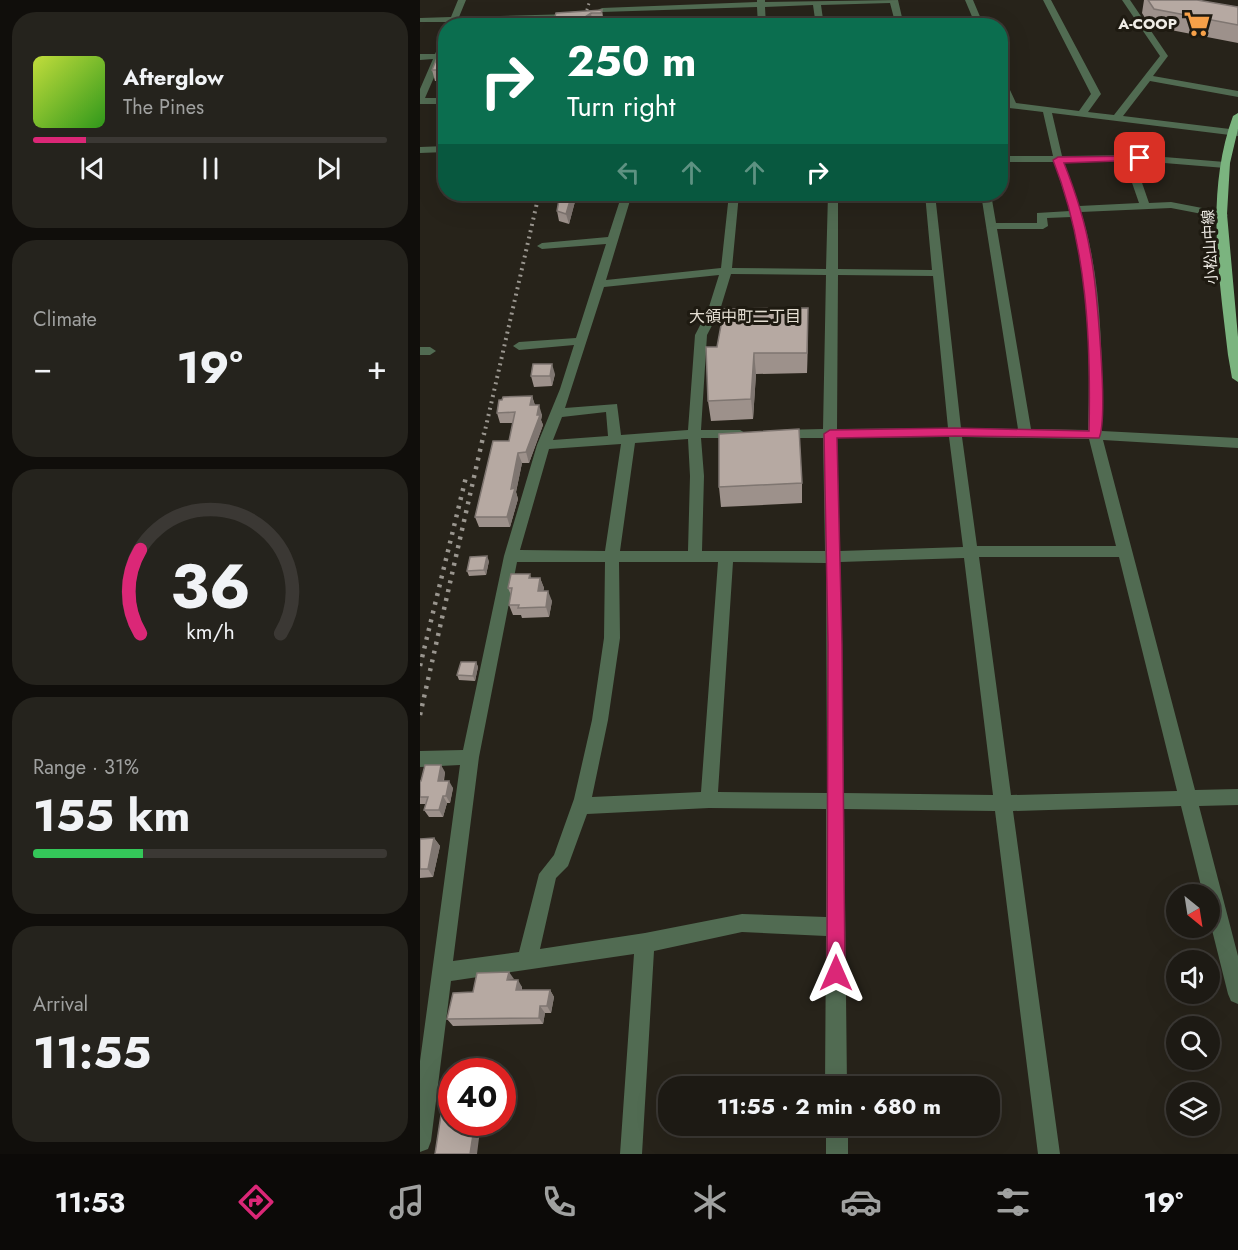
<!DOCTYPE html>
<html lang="en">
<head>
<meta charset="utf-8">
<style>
  :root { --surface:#1d1a14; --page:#25231d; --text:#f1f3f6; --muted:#a0a1a0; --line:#3b3834; --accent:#db2777 }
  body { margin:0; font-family:Jost,"Noto Sans JP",sans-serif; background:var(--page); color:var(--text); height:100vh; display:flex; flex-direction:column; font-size:22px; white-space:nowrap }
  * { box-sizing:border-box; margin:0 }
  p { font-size:20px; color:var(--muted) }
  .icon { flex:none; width:33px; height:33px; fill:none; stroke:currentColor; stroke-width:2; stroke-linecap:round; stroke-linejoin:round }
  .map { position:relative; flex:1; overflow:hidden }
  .drawer { display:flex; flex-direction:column; gap:12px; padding:12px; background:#100e0b; width:420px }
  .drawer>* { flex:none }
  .guide { position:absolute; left:18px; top:18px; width:570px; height:183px; border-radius:24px; box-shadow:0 6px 24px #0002,0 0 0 2px var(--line); background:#0b6e4f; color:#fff; overflow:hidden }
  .needle { width:39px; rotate:150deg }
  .tools { position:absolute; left:746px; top:884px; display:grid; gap:12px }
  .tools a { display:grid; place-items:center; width:54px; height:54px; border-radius:50%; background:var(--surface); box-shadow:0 6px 24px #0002,0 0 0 2px var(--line); font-size:30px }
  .speed { position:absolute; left:18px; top:1058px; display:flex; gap:12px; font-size:30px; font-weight:700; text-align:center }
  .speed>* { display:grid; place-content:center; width:78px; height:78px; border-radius:50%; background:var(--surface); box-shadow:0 6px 24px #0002,0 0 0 2px var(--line); line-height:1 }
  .speed .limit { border:9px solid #d22; background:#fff; color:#111 }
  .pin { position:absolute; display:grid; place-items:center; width:51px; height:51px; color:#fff; margin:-26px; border-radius:12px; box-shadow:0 3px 9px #0006 }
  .me { position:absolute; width:66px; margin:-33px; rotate:0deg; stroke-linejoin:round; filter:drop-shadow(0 0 4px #0008) }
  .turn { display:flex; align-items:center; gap:21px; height:126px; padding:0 30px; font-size:27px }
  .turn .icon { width:78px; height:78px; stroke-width:2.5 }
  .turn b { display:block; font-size:42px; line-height:51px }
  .lanes { display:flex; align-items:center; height:57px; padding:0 30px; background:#0003; justify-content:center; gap:30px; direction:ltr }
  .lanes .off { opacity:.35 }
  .big { font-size:45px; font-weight:700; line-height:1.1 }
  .drawer .card { flex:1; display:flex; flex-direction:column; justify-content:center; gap:9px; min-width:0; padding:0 21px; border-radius:24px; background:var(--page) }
  .drawer .dial { align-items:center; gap:0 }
  .dial svg { height:156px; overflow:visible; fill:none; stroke:var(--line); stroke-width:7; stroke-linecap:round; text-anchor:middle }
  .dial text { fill:var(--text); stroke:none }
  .song { display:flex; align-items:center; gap:18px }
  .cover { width:72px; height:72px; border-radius:9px; background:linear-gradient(135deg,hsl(70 70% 55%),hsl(110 70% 35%)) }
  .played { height:6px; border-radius:3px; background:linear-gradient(90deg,var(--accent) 15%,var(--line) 15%) }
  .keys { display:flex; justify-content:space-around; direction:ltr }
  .heat { display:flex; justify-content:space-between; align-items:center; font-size:33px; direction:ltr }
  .charge { height:9px; border-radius:4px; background:linear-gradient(90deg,#34c759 31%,var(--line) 0) }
  .trip { position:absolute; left:238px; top:1076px; width:342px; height:60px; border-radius:24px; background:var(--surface); box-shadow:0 6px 24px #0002,0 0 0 2px var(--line); font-weight:700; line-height:60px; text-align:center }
  .menu { display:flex; height:96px; justify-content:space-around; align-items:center; background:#0c0a08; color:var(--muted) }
  .menu .icon { width:42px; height:42px }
  .menu .current { color:var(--accent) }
  .menu b { font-size:27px; color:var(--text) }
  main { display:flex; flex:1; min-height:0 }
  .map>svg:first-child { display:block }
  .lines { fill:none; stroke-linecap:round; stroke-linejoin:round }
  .minor { fill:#516b52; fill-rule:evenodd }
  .major { fill:#7bb47f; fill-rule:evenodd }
  .rail-far2 { stroke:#9a968f; stroke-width:3; stroke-dasharray:1.5 4; stroke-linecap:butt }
  .rail-far1 { stroke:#9a968f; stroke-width:4; stroke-dasharray:2 4.5; stroke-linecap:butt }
  .rail { stroke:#9a968f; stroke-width:4.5; stroke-dasharray:3 6; stroke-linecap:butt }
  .wall { fill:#9d918b }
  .shaded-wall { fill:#7f7671 }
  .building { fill:#b6a9a2; stroke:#7f7671; stroke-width:1.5 }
  .route { fill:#db2777; stroke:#8e194d; stroke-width:1.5 }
  .labels { text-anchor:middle; stroke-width:6; stroke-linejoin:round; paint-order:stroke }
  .far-poi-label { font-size:15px; font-weight:bold; fill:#efece6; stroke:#1e1a11; text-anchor:end }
  .far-street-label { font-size:15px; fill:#efece6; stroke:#1e1a11 }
  .far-neighbourhood-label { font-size:16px; fill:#e4ded2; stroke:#1e1a11 }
</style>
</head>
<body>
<main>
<section class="drawer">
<div class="card">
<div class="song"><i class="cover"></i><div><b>Afterglow</b><p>The Pines</p></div></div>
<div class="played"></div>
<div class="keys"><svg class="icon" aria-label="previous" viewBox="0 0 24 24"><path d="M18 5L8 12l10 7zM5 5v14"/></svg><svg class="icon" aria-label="pause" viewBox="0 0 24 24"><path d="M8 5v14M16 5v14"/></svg><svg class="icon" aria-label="next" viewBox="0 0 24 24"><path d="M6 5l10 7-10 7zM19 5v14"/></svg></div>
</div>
<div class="card"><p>Climate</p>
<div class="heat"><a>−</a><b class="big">19°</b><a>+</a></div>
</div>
<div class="card dial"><svg viewBox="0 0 100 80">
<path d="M14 69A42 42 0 1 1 86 69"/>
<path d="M14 69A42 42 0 0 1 14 26" stroke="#db2777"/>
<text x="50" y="56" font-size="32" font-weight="700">36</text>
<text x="50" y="72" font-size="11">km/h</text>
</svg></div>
<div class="card"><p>Range · 31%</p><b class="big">155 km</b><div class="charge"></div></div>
<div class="card"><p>Arrival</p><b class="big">11:55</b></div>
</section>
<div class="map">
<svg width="818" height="1154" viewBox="0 0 818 1154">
  <rect width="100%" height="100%" fill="#27231a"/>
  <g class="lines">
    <path class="minor" d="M38 0H46L39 17 152 14 156 16 152 18 37 21 35 26H27L29 22H0V18L31 17Z
      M337 0H345V2L478 0 484 26H476L470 3 401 5 404 26H396L393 5 345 7 346 26H338L337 7 182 12 178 10 182 8 337 2Z
      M545 0H553L564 26H556Z
      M623 0H631L681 94 668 112 694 115 740 56 702 0H710L748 56 733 76 818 91V97L730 81 703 116 818 130V136L632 113 642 156 720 155 805 162 810 165 805 168 720 161 644 162 659 206 719 203 710 177 715 174 720 177 729 203 751 202 803 212 808 215 803 218 751 208 661 212C683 282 682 358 682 431L818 438V448L683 440 775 790 818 789V805L779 806 818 956V1004L811 1001 808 994 789 918V894H783L761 806 593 811 640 1154H618L575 811 424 809 427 1086H405L406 936 322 932 234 951 222 1154H200L214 954 31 981 11 1141 8 1149 0 1152V1061L40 765 0 767V751L43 750 84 556 117 445 140 389 154 345 99 350 93 346 99 342 156 338 186 244 122 249 117 246 122 243 188 237 202 194H212L186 280 301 268 309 194H319L312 268 406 269 408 194H418V269L512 270 505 194H515L541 428 598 429 561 194H571L576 223H617V213L650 211 634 162H580V156H633L623 112 580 107V101L586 102 580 89V74L584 77 596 103 659 111 671 94ZM652 217C670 287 670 359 668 430L611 429 577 229H623L628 226 627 218ZM311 274 406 275 403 429 359 430 352 434 359 438H403L405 551H282L284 476 281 438H320L327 434 320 430H281L287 335 300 310ZM299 275 288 310 275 335 268 430 201 435 197 404 145 408 184 287ZM418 275 513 276 528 428 417 429ZM186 412 188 436 133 440 142 417ZM529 437 543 547 420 551 417 438ZM542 437 669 439 696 546H557ZM268 439 270 476 268 551H200L215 443ZM201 444 185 551 100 550 129 449ZM559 557H699L757 791 591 795ZM544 558 573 795 424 793 420 562ZM97 562H185L184 638 172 720 154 799 134 855 119 874 99 952 33 961 59 757ZM199 562H298L281 792 172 797 188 720 200 638ZM313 562 406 563 407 793 298 792ZM289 808 406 809V917L322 914 225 933 120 949 136 878 148 866 167 814Z
      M273 22H276V26L168 25 172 23Z
      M26 37V50L5 98H26V104H0V89L13 59 0 60V54H15L22 39Z
      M26 146V152L0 153V147Z
      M0 347H10L16 351 10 355H0Z
      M406 1125H428V1154H406Z"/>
    <path class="major" d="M818 113V129L810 163 807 214 818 337V382L812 378 808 355C799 276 785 193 813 116Z"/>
    <path class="rail-far2" d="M162 26 170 0"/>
    <path class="rail-far1" d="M64 435 119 194"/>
    <path class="rail" d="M0 666 46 477
      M0 715 64 433"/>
  </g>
  <path class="wall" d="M724 0H777L818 7V43L730 26 722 13Z
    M182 10 183 17 182 21H180L181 26H132Z
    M26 48V81H15L12 70Z
    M157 194 149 224 139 221 137 211Z
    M388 328 387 373 336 374 333 419 291 421 288 401 297 347Z
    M135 374 132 386 114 387 111 376Z
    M112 396 115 405 122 415 121 420 123 425 109 463H102L96 492 98 499 90 527H59L55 517 89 441 93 423H80L77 413Z
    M382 483V503L301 507 299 487Z
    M69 561 66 575 49 576 47 571Z
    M110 574 111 578H120L124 588 123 591 132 601 129 617 102 618 101 615H93L89 605 91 595 88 588Z
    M56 662 58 667 55 681 39 680 37 675Z
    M25 772 24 781 33 788 30 803H27L23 817H9L4 810 6 804H0V781Z
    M14 838 20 846 13 877 0 878V839Z
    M94 980 102 987V990H130L134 997 131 1013H125L123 1024 33 1026 27 1019 53 992Z"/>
  <path class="shaded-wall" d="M171 13 172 21 166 25 165 17Z
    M152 194H157L149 224 146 214Z
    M388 308V328L387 373V353Z
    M334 353 336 374 333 419 331 399Z
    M132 364 135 374 132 386 130 376Z
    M112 396 115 406 110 405Z
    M119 405 122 415 121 420 123 425 109 463 106 452 117 415Z
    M98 453 102 463 96 492 98 499 90 527 87 517Z
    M67 556 69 561 66 575 64 570Z
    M120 578 124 588 121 601 118 591Z
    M128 591 132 601 129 617 126 607Z
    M56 662 58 667 55 681 53 676Z
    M21 765 25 772 22 788 18 781Z
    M29 781 33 788 30 803 26 796Z
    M23 796 27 803 23 817 19 810Z
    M14 838 20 846 13 877 8 869Z
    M89 972 94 979 87 980Z
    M98 980 102 987 100 997 96 990Z
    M130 990 134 997 131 1013 127 1006Z
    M120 1006 125 1013 123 1024 119 1018Z
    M55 1122H61L57 1154H50Z"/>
  <path class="building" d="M728 0H777L818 7V25L734 9Z
    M182 10 181 13H171L165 17 167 20H180L179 25 132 26 136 13Z
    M21 48H26V70H12Z
    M140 194H152L146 214 137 211Z
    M388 308 387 353H334L331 399 288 401 286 347H297L304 309Z
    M113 364H132L130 376H111Z
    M112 396 110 405H119L117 415H120L106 452 98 453 91 489 95 488 87 517H55L73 441H89L95 412 77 413 79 400H82L83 397Z
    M379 429 382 483 299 487V434Z
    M67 556 64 570 47 571 50 557Z
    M91 574H110L109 578H120L118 591H128L126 607 98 608 99 605H89L92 588H88Z
    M41 662H56L53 676 37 675Z
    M5 765H21L18 781H29L26 796H23L19 810H4L8 797H0V781H1Z
    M14 838 8 869H0V839Z
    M89 972 87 980H98L96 990H130L127 1006H120L119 1018 27 1019 33 993 53 992 57 973Z
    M32 1114V1122H55L50 1154H15L21 1115Z"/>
  <path class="route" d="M720 156 724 158 723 160 644 163C655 191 665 221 670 251 676 279 689 417 679 438L535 436 417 438 422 644 425 973 422 979 416 982 409 979 407 973 408 644 404 434 410 430 535 428 669 431C671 340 667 246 633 160L638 157Z"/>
  <defs>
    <g id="supermarket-bare" transform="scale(2.07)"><path d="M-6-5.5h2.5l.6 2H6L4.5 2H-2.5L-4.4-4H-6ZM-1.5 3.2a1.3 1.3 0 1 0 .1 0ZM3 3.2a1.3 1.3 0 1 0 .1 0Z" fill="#f7a149" stroke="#1e1a11" stroke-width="2.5" paint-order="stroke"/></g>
  </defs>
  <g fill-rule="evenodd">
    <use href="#supermarket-bare" x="777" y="24"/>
  </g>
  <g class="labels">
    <g class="far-poi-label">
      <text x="757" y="29">A-COOP</text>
    </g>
    <g class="far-street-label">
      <text transform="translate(790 247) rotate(-93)" y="5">小松山中線</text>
    </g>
    <g class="far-neighbourhood-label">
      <text x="325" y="322">大領中町二丁目</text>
    </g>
  </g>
</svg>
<div class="tools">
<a><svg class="needle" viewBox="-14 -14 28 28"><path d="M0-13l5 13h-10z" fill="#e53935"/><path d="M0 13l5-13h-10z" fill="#a0a1a0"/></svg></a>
<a><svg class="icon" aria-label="sound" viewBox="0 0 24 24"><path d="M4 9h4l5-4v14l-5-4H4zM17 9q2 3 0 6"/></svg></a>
<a><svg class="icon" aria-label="search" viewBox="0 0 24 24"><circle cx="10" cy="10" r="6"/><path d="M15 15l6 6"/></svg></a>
<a><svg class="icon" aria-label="layers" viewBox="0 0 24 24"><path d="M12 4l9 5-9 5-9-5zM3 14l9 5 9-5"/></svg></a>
</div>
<div class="speed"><div class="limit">40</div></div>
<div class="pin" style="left:720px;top:158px;background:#d93025"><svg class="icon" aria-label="arrive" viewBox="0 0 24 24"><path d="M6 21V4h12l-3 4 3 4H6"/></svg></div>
<svg class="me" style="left:416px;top:973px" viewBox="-20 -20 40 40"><path d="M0-17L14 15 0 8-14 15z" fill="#db2777" stroke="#fff" stroke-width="4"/></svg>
<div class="trip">11:55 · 2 min · 680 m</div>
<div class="guide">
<div class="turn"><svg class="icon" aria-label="right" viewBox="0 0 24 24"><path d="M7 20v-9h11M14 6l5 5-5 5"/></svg><div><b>250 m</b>Turn right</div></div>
<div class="lanes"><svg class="icon off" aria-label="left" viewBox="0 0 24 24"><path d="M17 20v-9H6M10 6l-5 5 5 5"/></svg><svg class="icon off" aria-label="ahead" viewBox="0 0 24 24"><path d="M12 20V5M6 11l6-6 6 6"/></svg><svg class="icon off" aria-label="ahead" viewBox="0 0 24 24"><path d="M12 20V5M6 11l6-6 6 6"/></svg><svg class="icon" aria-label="right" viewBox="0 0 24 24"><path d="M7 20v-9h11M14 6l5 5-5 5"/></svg></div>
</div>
</div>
</main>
<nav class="menu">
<b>11:53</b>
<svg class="icon current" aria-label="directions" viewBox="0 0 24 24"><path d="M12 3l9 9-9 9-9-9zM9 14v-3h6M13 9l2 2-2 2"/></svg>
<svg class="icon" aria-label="music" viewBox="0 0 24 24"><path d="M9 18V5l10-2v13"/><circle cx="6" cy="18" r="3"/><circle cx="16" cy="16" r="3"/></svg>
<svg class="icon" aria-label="phone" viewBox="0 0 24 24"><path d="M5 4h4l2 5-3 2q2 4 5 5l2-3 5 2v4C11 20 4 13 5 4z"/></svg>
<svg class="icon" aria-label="climate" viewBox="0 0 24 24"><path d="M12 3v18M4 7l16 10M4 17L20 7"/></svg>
<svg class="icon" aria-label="car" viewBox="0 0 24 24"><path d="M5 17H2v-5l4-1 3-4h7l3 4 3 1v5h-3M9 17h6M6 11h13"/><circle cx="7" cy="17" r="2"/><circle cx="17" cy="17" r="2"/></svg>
<svg class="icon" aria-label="filters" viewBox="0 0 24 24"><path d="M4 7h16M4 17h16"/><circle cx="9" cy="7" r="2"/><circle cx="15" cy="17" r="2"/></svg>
<b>19°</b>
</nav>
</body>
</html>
